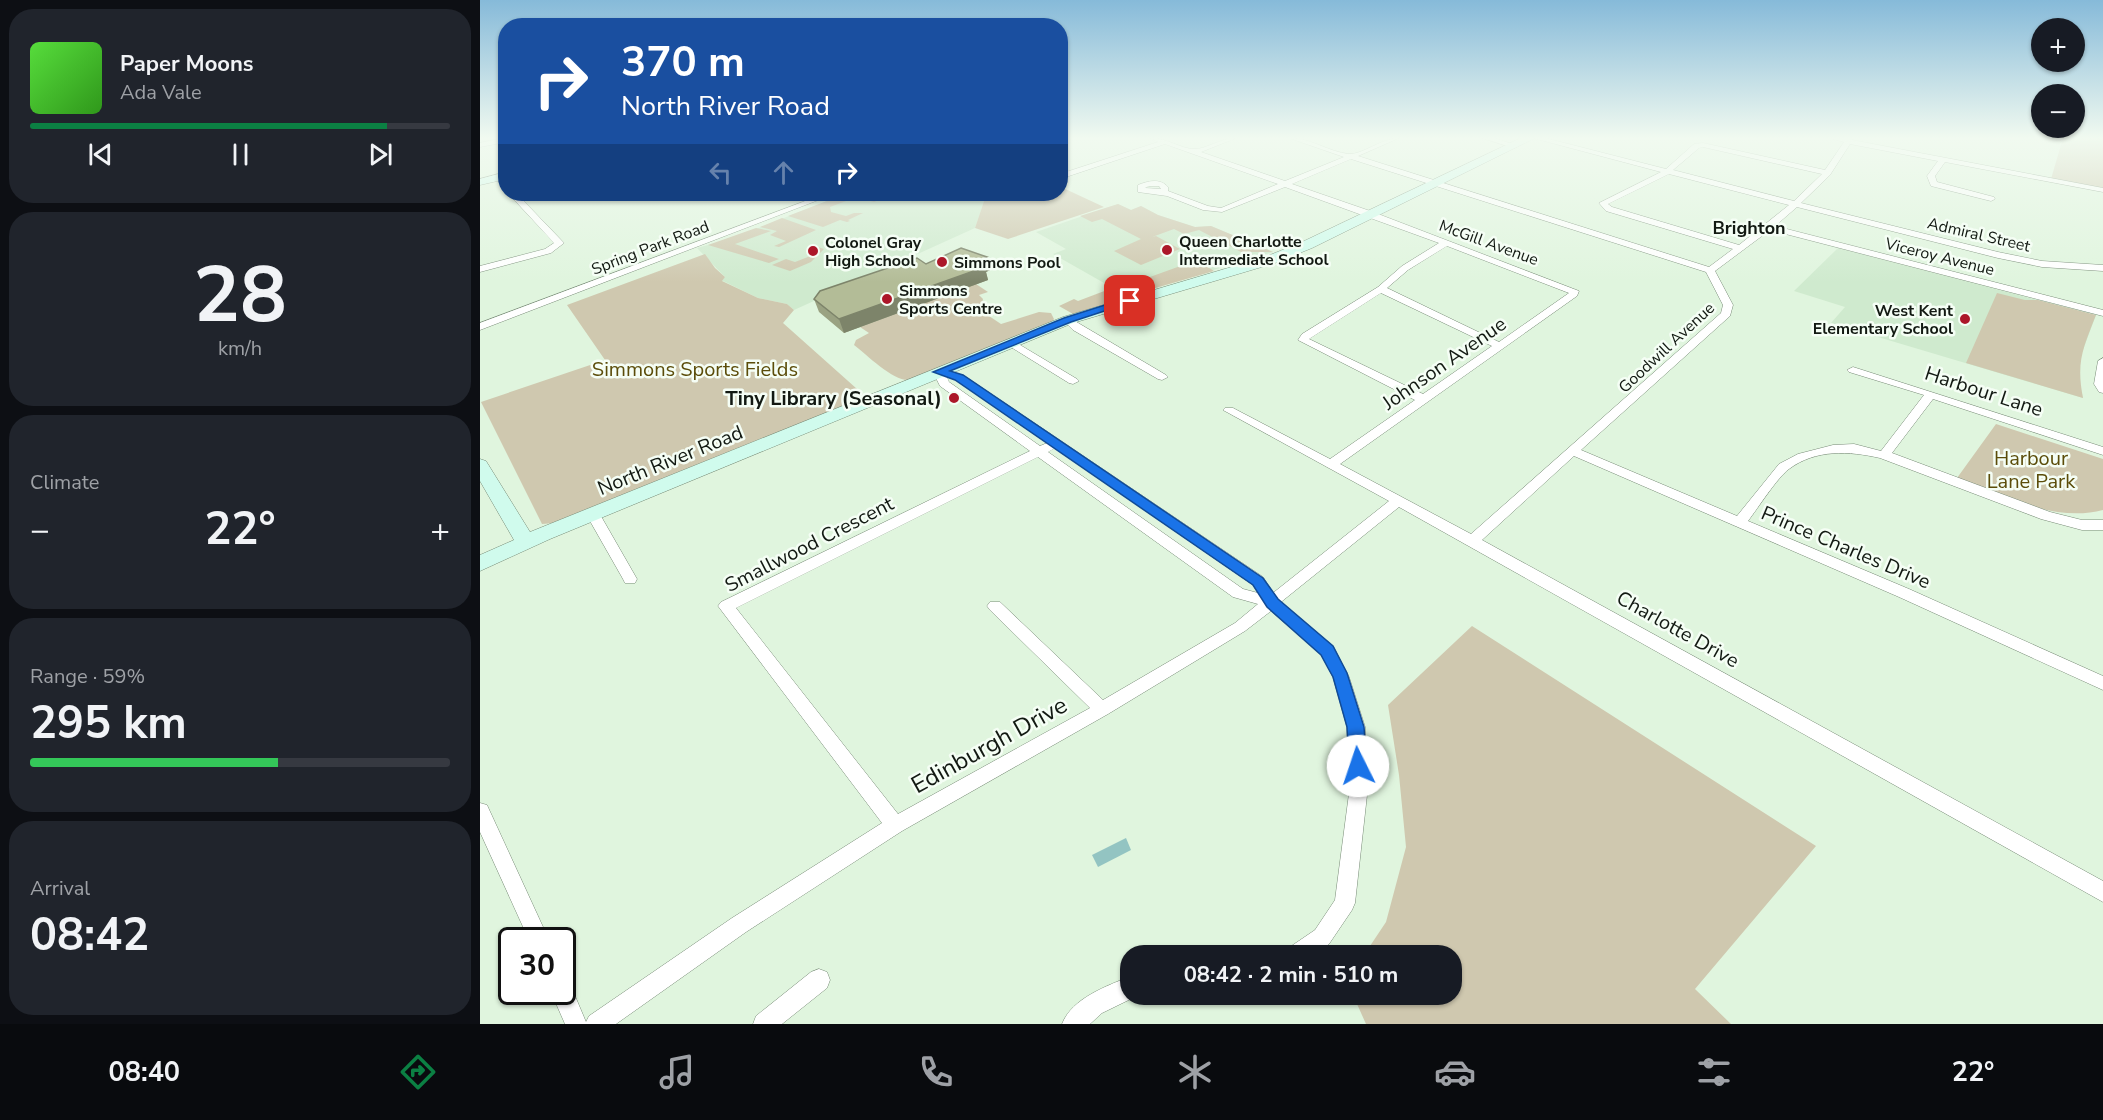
<!DOCTYPE html>
<html lang="en">
<head>
<meta charset="utf-8">
<style>
  :root { --surface:#171b24; --page:#20242c; --text:#f1f3f6; --muted:#9ea1a6; --line:#363941; --accent:#0b8043 }
  body { margin:0; font-family:"Nunito Sans",sans-serif; background:var(--page); color:var(--text); height:100vh; display:flex; flex-direction:column; font-size:22px; white-space:nowrap }
  * { box-sizing:border-box; margin:0 }
  p { font-size:20px; color:var(--muted) }
  .icon { flex:none; width:33px; height:33px; fill:none; stroke:currentColor; stroke-width:2; stroke-linecap:round; stroke-linejoin:round }
  .map { position:relative; flex:1; overflow:hidden }
  .sheet { display:flex; flex-direction:column; gap:9px; padding:9px; background:#0d0f14; width:480px }
  .sheet>* { flex:none }
  .guide { position:absolute; left:18px; top:18px; width:570px; height:183px; border-radius:24px; box-shadow:0 2px 4px #0004; background:#1a4fa0; color:#fff; overflow:hidden }
  .tools { position:absolute; left:1551px; top:18px; display:grid; gap:12px }
  .tools a { display:grid; place-items:center; width:54px; height:54px; border-radius:50%; background:var(--surface); box-shadow:0 2px 4px #0004; font-size:30px }
  .speed { position:absolute; left:18px; top:927px; display:flex; gap:12px; font-size:30px; font-weight:700; text-align:center }
  .speed>* { display:grid; place-content:center; width:78px; height:78px; border-radius:50%; background:var(--surface); box-shadow:0 2px 4px #0004; line-height:1 }
  .speed .limit { border:3px solid #111; border-radius:9px; background:#fff; color:#111 }
  .pin { position:absolute; display:grid; place-items:center; width:51px; height:51px; color:#fff; margin:-26px; border-radius:12px; box-shadow:0 3px 9px #0006 }
  .me { position:absolute; width:66px; margin:-33px; rotate:356deg; stroke-linejoin:round; filter:drop-shadow(0 0 4px #0008) }
  .turn { display:flex; align-items:center; gap:21px; height:126px; padding:0 24px; font-size:27px }
  .turn .icon { width:78px; height:78px; stroke-width:2.5 }
  .turn b { display:block; font-size:42px; line-height:51px }
  .lanes { display:flex; align-items:center; height:57px; padding:0 24px; background:#0003; justify-content:center; gap:30px; direction:ltr }
  .lanes .off { opacity:.35 }
  .big { font-size:45px; font-weight:700; line-height:1.1 }
  .sheet .widget { flex:1; display:flex; flex-direction:column; justify-content:center; gap:9px; min-width:0; padding:0 21px; border-radius:24px; background:var(--page) }
  .sheet .dial { align-items:center; gap:0 }
  .dial b { font-size:78px; line-height:1 }
  .song { display:flex; align-items:center; gap:18px }
  .cover { width:72px; height:72px; border-radius:9px; background:linear-gradient(135deg,hsl(110 70% 55%),hsl(110 70% 35%)) }
  .played { height:6px; border-radius:3px; background:linear-gradient(90deg,var(--accent) 85%,var(--line) 85%) }
  .keys { display:flex; justify-content:space-around; direction:ltr }
  .heat { display:flex; justify-content:space-between; align-items:center; font-size:33px; direction:ltr }
  .charge { height:9px; border-radius:4px; background:linear-gradient(90deg,#34c759 59%,var(--line) 0) }
  .trip { position:absolute; left:640px; top:945px; width:342px; height:60px; border-radius:24px; background:var(--surface); box-shadow:0 2px 4px #0004; font-weight:700; line-height:60px; text-align:center }
  .dock { display:flex; height:96px; justify-content:space-around; align-items:center; background:#090b0e; color:var(--muted) }
  .dock .icon { width:42px; height:42px }
  .dock .active { color:var(--accent) }
  .dock b { font-size:27px; color:var(--text) }
  main { display:flex; flex:1; min-height:0 }
  .map>svg:first-child { display:block }
  .built { fill:#cfeace }
  .green { fill:#cfc8af }
  .water { fill:#93c4c2 }
  .lines { fill:none; stroke-linecap:round; stroke-linejoin:round }
  .street-casing { stroke:#788b77; stroke-width:1 }
  .secondary-casing { stroke:#788b77; stroke-width:1 }
  .street { fill:#fff; fill-rule:evenodd }
  .secondary { fill:#d0fbed; fill-rule:evenodd }
  .wall { fill:#9aa282 }
  .shaded-wall { fill:#7d846a }
  .building { fill:#b3bc97; stroke:#7d846a; stroke-width:1.5 }
  .route { fill:#1a73e8; stroke:#114b97; stroke-width:1.5 }
  .poi-dot { fill:#ac1729; stroke:#f5fef5; stroke-width:2 }
  .labels { text-anchor:middle; stroke-width:5; stroke-linejoin:round; paint-order:stroke }
  .far-street-label { font-size:16px; fill:#121912; stroke:#f5fef5 }
  .far-poi-label { font-size:16px; font-weight:bold; fill:#121912; stroke:#f5fef5; text-anchor:start }
  .far-neighbourhood-label { font-size:18px; font-weight:bold; fill:#121912; stroke:#f5fef5 }
  .street-label { font-size:20px; fill:#121912; stroke:#f5fef5 }
  .park-label { font-size:20px; fill:#5b4c09; stroke:#f5fef5 }
  .poi-label { font-size:20px; font-weight:bold; fill:#121912; stroke:#f5fef5; text-anchor:end }
  .near-street-label { font-size:24px; fill:#121912; stroke:#f5fef5 }
</style>
</head>
<body>
<main>
<section class="sheet">
<div class="widget">
<div class="song"><i class="cover"></i><div><b>Paper Moons</b><p>Ada Vale</p></div></div>
<div class="played"></div>
<div class="keys"><svg class="icon" aria-label="previous" viewBox="0 0 24 24"><path d="M18 5L8 12l10 7zM5 5v14"/></svg><svg class="icon" aria-label="pause" viewBox="0 0 24 24"><path d="M8 5v14M16 5v14"/></svg><svg class="icon" aria-label="next" viewBox="0 0 24 24"><path d="M6 5l10 7-10 7zM19 5v14"/></svg></div>
</div>
<div class="widget dial"><b>28</b><p>km/h</p></div>
<div class="widget"><p>Climate</p>
<div class="heat"><a>−</a><b class="big">22°</b><a>+</a></div>
</div>
<div class="widget"><p>Range · 59%</p><b class="big">295 km</b><div class="charge"></div></div>
<div class="widget"><p>Arrival</p><b class="big">08:42</b></div>
</section>
<div class="map">
<svg width="1623" height="1024" viewBox="0 0 1623 1024">
  <rect width="100%" height="100%" fill="#e0f5de"/>
  <path class="built" d="M365 194H481L504 201 495 228 314 310 307 304 278 298 241 280 245 277 217 248 253 238Z
    M638 204 651 210 661 206 678 215 715 227 731 226 793 252 647 296 573 254 586 249 556 232Z
    M1358 248 1616 315 1600 358 1599 380 1603 398 1351 323 1365 307 1314 291Z"/>
  <path class="green" d="M1583 138H1623V189L1571 179Z
    M581 187 624 207 528 239 495 228 504 201 527 194H580Z
    M365 194H393L389 197 399 200 394 202 377 197 350 207 351 212 366 216 374 213H383L368 220 370 221 367 222 360 220 343 227 308 216Z
    M638 204 651 210 661 206 678 215 715 227 731 226 793 252H761L719 230 704 234 694 229 672 237 676 236 700 249 661 265 634 251 661 239 622 219 612 222 600 216Z
    M302 218 336 230 299 247 294 246 306 241 290 235 297 231 280 227Z
    M276 228 291 231 255 244 299 259 289 263 228 245Z
    M338 247 344 249 331 262 310 271 292 265 306 259 315 262 333 255 327 252Z
    M225 254 235 268 245 277 242 281 278 298 307 304 314 310 303 323 386 397 75 523 62 524 1 402 125 360 87 305Z
    M731 255 740 260 726 266 734 271 672 289 656 282Z
    M496 284 508 292 499 295 503 299 502 303 504 305 497 308 521 324 559 312 571 313 574 319 572 322 429 380C413 381 387 355 374 345L376 340 389 333 380 327Z
    M632 284 650 292V297L593 314 579 306 594 299 598 301 627 290 624 287Z
    M1517 293 1545 300H1558L1616 315C1603 348 1596 362 1603 398L1486 363Z
    M1516 424 1623 459V510C1574 523 1522 495 1477 478Z
    M992 626 1336 846 1215 989 1251 1024H886L873 995 972 994V956L884 955 906 922 926 847 919 775 908 705Z"/>
  <path class="water" d="M646 838 651 850 618 867 612 855Z"/>
  <g class="lines">
    <g class="street-casing">
      <path id="street" d="M24 138 26 142 0 147V143Z
        M671 138C687 138 701 149 714 149 725 150 740 138 756 138L721 152 805 181 864 157 809 138C831 138 849 152 869 154 882 155 902 138 919 138L878 156 1229 267 1253 249 1126 211 1119 203 1181 172 1053 138H1065L1186 169 1214 144 1223 143 1345 170 1364 142 1349 138H1373L1372 140 1623 188V192L1465 162 1455 176 1457 182 1514 197 1515 199 1511 201 1451 186 1447 176 1458 161 1370 144 1350 175 1321 203 1518 252 1562 261 1623 265V271L1562 267 1518 258 1317 207 1295 226 1623 310V316L1290 230 1235 271 1253 305 1250 316 1101 450 1257 516 1299 464 1318 454 1353 445 1374 444 1401 451 1444 395 1369 372 1367 370 1373 367 1623 447V455L1453 399 1412 453 1570 512 1602 520H1623V530H1602L1561 519 1400 458C1369 451 1336 449 1309 469 1297 478 1278 508 1268 521L1429 589 1623 676V690L1419 597 1094 456 1002 540 1623 881V902L919 507 801 602 853 646 869 677 885 727 888 786 875 903 872 910 849 944 833 956H804L807 949 835 930 855 900 870 786 867 727 853 677 841 654 791 611 765 631 628 714 422 831 266 932 136 1024H85L71 992H82V981L90 984 106 1022 109 1016 252 918 402 823 238 606 241 602 550 451 460 386 453 372 455 370 483 375 783 577 793 593 909 501 743 410 745 408H753L850 459 935 400 818 340 822 334 898 287 922 266 959 243 805 187 742 212 723 210 687 196 658 192V185C668 181 680 178 688 187V191L728 206 741 208 798 184 685 144 580 179V174L678 142ZM1223 147 1342 174 1314 201 1193 170 1219 148ZM871 159 1226 272 1243 305 1241 313 991 534 860 464 1097 296 1099 291 893 212 812 184ZM1189 174 1309 205 1259 245 1132 207 1128 204ZM669 186H679L681 189 665 188ZM967 246 1089 293 1019 342 907 288 928 270ZM901 293 1012 346 943 394 829 339ZM467 377 475 379 567 443 560 446 469 382ZM575 448 773 585 778 593 763 589 568 452ZM558 457 753 597 778 604 755 623 623 700 520 602H510L507 606 510 610 610 708 418 814 256 608Z
        M1002 138H1014L1038 146 1034 148Z
        M18 175 26 181V188L14 177Z
        M29 194H37L84 243 71 253 0 272V266L65 249 74 243Z
        M344 194H354L0 330V323Z
        M588 317 686 375 688 377 682 380 678 379 593 330 583 320Z
        M530 339 597 379 599 381 593 384 589 383 526 344 525 342Z
        M1623 358V393L1619 392 1614 384 1618 361Z
        M113 510 118 511 157 579 155 583H145L143 579 106 514Z
        M0 803 7 805 69 940H49L0 832Z
        M339 969 347 972 350 980 347 988 302 1024H273L276 1016 331 972Z
        M651 976V994L659 995 622 1013 610 1024H582C592 998 627 986 651 976Z"/>
    </g>
    <g class="secondary-casing">
      <path id="secondary" d="M1041 138H1055L832 248 795 263 593 323 70 539 0 571V555L34 540 0 481V459L6 461 50 532 583 317 785 257 822 242Z
        M26 172V179L0 185V179Z"/>
    </g>
    <use href="#street" class="street"/>
    <use href="#secondary" class="secondary"/>
  </g>
  <path class="wall" d="M507 257 510 270 506 272 508 280 364 333 339 312 334 299 446 264Z"/>
  <path class="shaded-wall" d="M507 257 510 270 506 272 508 280 364 333 359 319Z"/>
  <path class="building" d="M481 248 507 257 496 263 505 267 359 319 334 299 340 291 437 258 446 264Z"/>
  <linearGradient id="sky" x2="0" y2="1"><stop stop-color="#86bad9"/><stop offset="0.49" stop-color="#f1faf0"/><stop offset="1" stop-color="#f1faf0" stop-opacity="0"/></linearGradient>
  <rect width="1623" height="282" fill="url(#sky)"/>
  <path class="route" d="M647 298 655 301 591 322 470 371 483 375 783 578 798 599 853 646 867 673 884 727 887 766 885 772 878 774 872 772 869 766 867 727 853 677 848 668 841 655 787 607 773 585 475 380 453 372 584 318Z"/>
  <g class="poi-dot">
    <circle cx="687" cy="250" r="6"/>
    <circle cx="333" cy="251" r="6"/>
    <circle cx="462" cy="262" r="6"/>
    <circle cx="407" cy="299" r="6"/>
    <circle cx="1485" cy="319" r="6"/>
    <circle cx="474" cy="398" r="6"/>
  </g>
  <g class="labels">
    <g class="far-street-label">
      <text transform="translate(1499 234) rotate(13)" y="6">Admiral Street</text>
      <text transform="translate(1009 242) rotate(20)" y="6">McGill Avenue</text>
      <text transform="translate(170 247) rotate(-21)" y="6">Spring Park Road</text>
      <text transform="translate(1460 256) rotate(14)" y="6">Viceroy Avenue</text>
      <text transform="translate(1186 347) rotate(-43)" y="6">Goodwill Avenue</text>
    </g>
    <g class="far-poi-label">
      <text x="699" y="247">Queen Charlotte<tspan x="699" dy="18">Intermediate School</tspan></text>
      <text x="345" y="248">Colonel Gray<tspan x="345" dy="18">High School</tspan></text>
      <text x="474" y="268">Simmons Pool</text>
      <text x="419" y="296">Simmons<tspan x="419" dy="18">Sports Centre</tspan></text>
      <text x="1473" y="316" text-anchor="end">West Kent<tspan x="1473" dy="18">Elementary School</tspan></text>
    </g>
    <g class="far-neighbourhood-label">
      <text x="1269" y="234">Brighton</text>
    </g>
    <g class="street-label">
      <text transform="translate(964 363) rotate(-35)" y="7">Johnson Avenue</text>
      <text transform="translate(1504 391) rotate(18)" y="7">Harbour Lane</text>
      <text transform="translate(190 460) rotate(-22)" y="7">North River Road</text>
      <text transform="translate(329 544) rotate(-27)" y="7">Smallwood Crescent</text>
      <text transform="translate(1366 547) rotate(23)" y="7">Prince Charles Drive</text>
      <text transform="translate(1198 629) rotate(29)" y="7">Charlotte Drive</text>
    </g>
    <g class="park-label">
      <text x="215" y="376">Simmons Sports Fields</text>
      <text x="1551" y="465">Harbour<tspan x="1551" dy="23">Lane Park</tspan></text>
    </g>
    <g class="poi-label">
      <text x="462" y="405">Tiny Library (Seasonal)</text>
    </g>
    <g class="near-street-label">
      <text transform="translate(509 745) rotate(-29)" y="8">Edinburgh Drive</text>
    </g>
  </g>
</svg>
<div class="tools">
<a>+</a>
<a>−</a>
</div>
<div class="speed"><div class="limit">30</div></div>
<div class="pin" style="left:650px;top:301px;background:#d93025"><svg class="icon" aria-label="arrive" viewBox="0 0 24 24"><path d="M6 21V4h12l-3 4 3 4H6"/></svg></div>
<svg class="me" style="left:878px;top:766px" viewBox="-20 -20 40 40"><circle r="19" fill="#fff"/><path d="M0-13L10 11 0 6-10 11z" fill="#1a73e8"/></svg>
<div class="trip">08:42 · 2 min · 510 m</div>
<div class="guide">
<div class="turn"><svg class="icon" aria-label="right" viewBox="0 0 24 24"><path d="M7 20v-9h11M14 6l5 5-5 5"/></svg><div><b>370 m</b>North River Road</div></div>
<div class="lanes"><svg class="icon off" aria-label="left" viewBox="0 0 24 24"><path d="M17 20v-9H6M10 6l-5 5 5 5"/></svg><svg class="icon off" aria-label="ahead" viewBox="0 0 24 24"><path d="M12 20V5M6 11l6-6 6 6"/></svg><svg class="icon" aria-label="right" viewBox="0 0 24 24"><path d="M7 20v-9h11M14 6l5 5-5 5"/></svg></div>
</div>
</div>
</main>
<nav class="dock">
<b>08:40</b>
<svg class="icon active" aria-label="directions" viewBox="0 0 24 24"><path d="M12 3l9 9-9 9-9-9zM9 14v-3h6M13 9l2 2-2 2"/></svg>
<svg class="icon" aria-label="music" viewBox="0 0 24 24"><path d="M9 18V5l10-2v13"/><circle cx="6" cy="18" r="3"/><circle cx="16" cy="16" r="3"/></svg>
<svg class="icon" aria-label="phone" viewBox="0 0 24 24"><path d="M5 4h4l2 5-3 2q2 4 5 5l2-3 5 2v4C11 20 4 13 5 4z"/></svg>
<svg class="icon" aria-label="climate" viewBox="0 0 24 24"><path d="M12 3v18M4 7l16 10M4 17L20 7"/></svg>
<svg class="icon" aria-label="car" viewBox="0 0 24 24"><path d="M5 17H2v-5l4-1 3-4h7l3 4 3 1v5h-3M9 17h6M6 11h13"/><circle cx="7" cy="17" r="2"/><circle cx="17" cy="17" r="2"/></svg>
<svg class="icon" aria-label="filters" viewBox="0 0 24 24"><path d="M4 7h16M4 17h16"/><circle cx="9" cy="7" r="2"/><circle cx="15" cy="17" r="2"/></svg>
<b>22°</b>
</nav>
</body>
</html>
